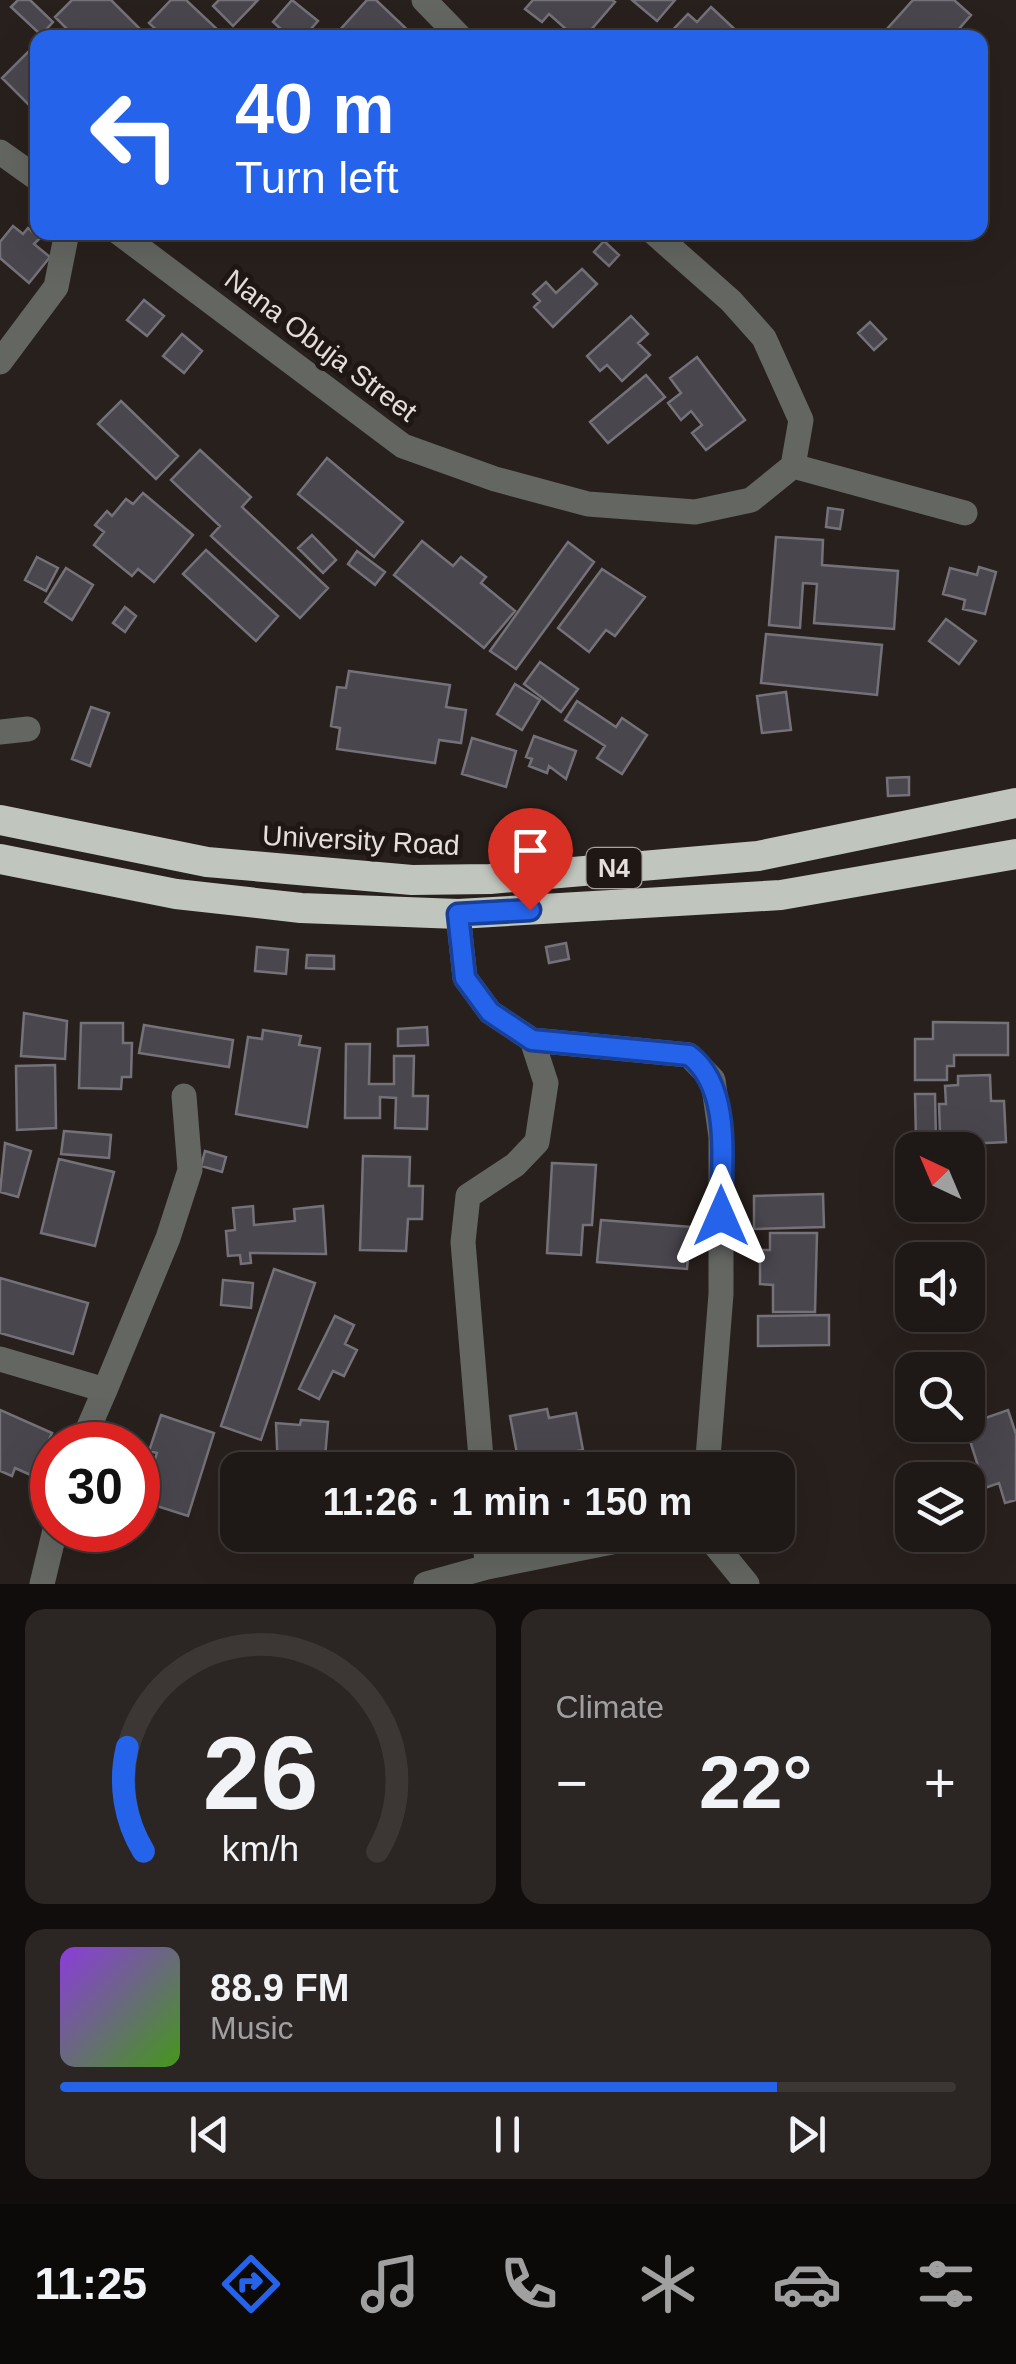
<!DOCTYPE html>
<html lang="en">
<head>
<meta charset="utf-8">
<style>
  :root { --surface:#1e1816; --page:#2b2523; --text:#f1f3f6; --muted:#a1a0a1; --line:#3c3735; --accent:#2563eb }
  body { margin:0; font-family:Arial,sans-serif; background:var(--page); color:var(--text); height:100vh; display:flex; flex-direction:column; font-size:38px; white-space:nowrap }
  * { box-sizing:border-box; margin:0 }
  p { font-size:32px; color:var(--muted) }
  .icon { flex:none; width:55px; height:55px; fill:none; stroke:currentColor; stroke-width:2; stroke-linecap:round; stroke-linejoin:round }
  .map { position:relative; height:1584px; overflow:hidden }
  .side { display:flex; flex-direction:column; gap:25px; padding:25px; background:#100d0c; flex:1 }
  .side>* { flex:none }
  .hud { position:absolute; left:30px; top:30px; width:958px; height:210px; border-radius:20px; box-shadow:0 10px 40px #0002,0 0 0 2px var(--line); background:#2563eb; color:#fff; overflow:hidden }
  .needle { width:65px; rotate:316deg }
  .controls { position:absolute; left:895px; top:1132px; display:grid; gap:20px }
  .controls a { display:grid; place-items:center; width:90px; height:90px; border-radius:20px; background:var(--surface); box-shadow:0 10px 40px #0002,0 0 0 2px var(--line); font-size:50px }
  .speed { position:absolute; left:30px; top:1422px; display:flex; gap:20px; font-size:50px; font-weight:700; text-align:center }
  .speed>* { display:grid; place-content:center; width:130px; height:130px; border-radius:50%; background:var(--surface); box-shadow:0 10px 40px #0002,0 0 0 2px var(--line); line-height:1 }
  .speed .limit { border:15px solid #d22; background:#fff; color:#111 }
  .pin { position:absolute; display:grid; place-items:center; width:85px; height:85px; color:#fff; margin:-102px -42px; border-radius:50% 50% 50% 0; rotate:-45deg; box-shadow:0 0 10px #0007 }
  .pin .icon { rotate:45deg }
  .me { position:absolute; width:110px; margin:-55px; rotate:0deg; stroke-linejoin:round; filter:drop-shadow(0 0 8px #0008) }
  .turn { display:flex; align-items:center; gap:35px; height:210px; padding:0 40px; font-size:45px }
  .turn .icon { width:130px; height:130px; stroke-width:2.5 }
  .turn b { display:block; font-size:70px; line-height:85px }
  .big { font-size:75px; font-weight:800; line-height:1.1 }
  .side .widget { flex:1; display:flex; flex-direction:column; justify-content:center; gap:15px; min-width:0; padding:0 35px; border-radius:20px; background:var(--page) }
  .side .dial { align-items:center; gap:0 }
  .dial svg { height:260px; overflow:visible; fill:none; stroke:var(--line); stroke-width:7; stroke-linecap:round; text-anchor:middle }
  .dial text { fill:var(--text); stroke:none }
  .song { display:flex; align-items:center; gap:30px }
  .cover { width:120px; height:120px; border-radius:15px; background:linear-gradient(135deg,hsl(270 70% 55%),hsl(100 70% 35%)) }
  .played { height:10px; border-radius:5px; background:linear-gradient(90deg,var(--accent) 80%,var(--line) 80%) }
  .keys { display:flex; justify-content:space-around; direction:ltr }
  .heat { display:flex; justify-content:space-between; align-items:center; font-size:55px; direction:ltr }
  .side .tiles { flex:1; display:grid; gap:25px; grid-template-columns:1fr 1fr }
  .widget:last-child { grid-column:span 2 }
  .trip { position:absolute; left:220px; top:1452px; width:575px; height:100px; border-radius:20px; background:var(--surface); box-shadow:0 10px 40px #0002,0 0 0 2px var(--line); font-weight:800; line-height:100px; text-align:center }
  .tab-bar { display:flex; height:160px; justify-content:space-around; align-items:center; background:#0c0a09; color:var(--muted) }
  .tab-bar .icon { width:70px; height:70px }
  .tab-bar .current { color:var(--accent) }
  .tab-bar b { font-size:45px; color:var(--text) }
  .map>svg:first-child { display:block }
  .building { fill:#4a464e; stroke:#757179; stroke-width:2.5 }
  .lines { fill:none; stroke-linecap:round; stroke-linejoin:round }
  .street { stroke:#646662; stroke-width:25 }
  .highway { stroke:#c0c6bd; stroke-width:30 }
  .route-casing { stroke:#184099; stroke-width:25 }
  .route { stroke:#2563eb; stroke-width:18 }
  .labels { text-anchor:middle; stroke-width:10; stroke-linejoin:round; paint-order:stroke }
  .shield { fill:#1f1714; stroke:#a9a2a0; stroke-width:2.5 }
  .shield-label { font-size:25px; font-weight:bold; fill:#e4dedc }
  .street-label { font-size:28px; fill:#e4dedc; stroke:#1f1714 }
</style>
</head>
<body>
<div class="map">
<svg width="1016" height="1584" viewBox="0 0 1016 1584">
  <rect width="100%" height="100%" fill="#28201d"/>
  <path class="building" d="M18 0H30L53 22 41 35 11 7Z
    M72 0H111L149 38H76L55 17Z
    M171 0H186L218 30 211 38H165L149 23Z
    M219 0H258L233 26 213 6Z
    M292 0 318 21 303 38H291L273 22Z
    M367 0H376L416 38H344L338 32Z
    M533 0H612L615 2 584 38H576L549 14 542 22 525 9Z
    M632 0H675L657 21Z
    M913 0H954L971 15 951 38H897L887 29Z
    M711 7 744 38H665L688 14 697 22Z
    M38 42V104L33 109 2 78Z
    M13 226 23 234 28 228 40 238 34 244 50 257 29 283 0 258V242Z
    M604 241 619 255 609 266 594 252Z
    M582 269 597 284 553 327 534 307 540 301 533 294 546 282 556 293Z
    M144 300 164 316 147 336 127 320Z
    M631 316 648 334 638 343 650 355 622 381 607 365 600 371 587 356Z
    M870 322 886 339 874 350 858 333Z
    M182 334 202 351 184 373 163 356Z
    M697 357 745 420 706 450 692 433 702 425 691 411 681 420 668 403 681 393 670 378Z
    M646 375 665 397 608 443 590 422Z
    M121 401 178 456 156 479 98 424Z
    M200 450 251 497 242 507 328 588 300 618 211 536 220 526 171 480Z
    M327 458 403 522 374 557 298 494Z
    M143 493 193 535 154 582 138 569 132 576 94 545 104 532 95 525 107 511 112 516 126 499 133 504Z
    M828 508 843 510 840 529 826 527Z
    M312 535 336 560 323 573 298 548Z
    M776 537 823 540 822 565 898 571 894 629 814 623 817 584 803 583 800 628 769 625Z
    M422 541 453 566 461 557 486 577 481 583 515 611 484 648 394 575Z
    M568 542 594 562 516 669 490 651Z
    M206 550 278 616 256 641 183 574Z
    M357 551 385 572 375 585 348 564Z
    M37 557 58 568 46 591 25 580Z
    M979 567 996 572 985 614 963 609 965 600 943 594 950 568 977 575Z
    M66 568 93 585 72 620 45 602Z
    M602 569 645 597 615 636 606 630 589 652 558 628Z
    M125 607 136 616 125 632 113 623Z
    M946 619 976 641 959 664 929 641Z
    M766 634 882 645 877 695 761 683Z
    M540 662 578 689 561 712 524 684Z
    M349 671 450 685 446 707 466 710 461 743 439 740 435 763 337 749 340 728 331 726 337 687 346 688Z
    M515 684 540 700 522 730 497 714Z
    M786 692 791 730 762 733 757 696Z
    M577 701 616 727 622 718 647 735 622 774 597 758 605 746 565 720Z
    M91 707 109 713 90 766 72 759Z
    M534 736 576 751 566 779 549 766 547 773 529 766 532 759 526 757Z
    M472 738 516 751 506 787 462 774Z
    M909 777V795L888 796 887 778Z
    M566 943 569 959 549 963 546 947Z
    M257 947 288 950 286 974 255 971Z
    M307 955 334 956V969L306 968Z
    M24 1013 67 1021 65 1059 21 1056Z
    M933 1022 1008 1023V1055H954V1066H947V1080H915V1039H933Z
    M81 1023H123V1043H132L131 1077H122L121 1089 79 1088Z
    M144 1025 233 1040 229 1067 139 1053Z
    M427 1027 428 1045 398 1046V1029Z
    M263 1030 301 1036 299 1045 320 1048 307 1127 236 1114 248 1037 262 1039Z
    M346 1044H370L369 1084H394V1056H414L413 1096H428L427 1129 395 1128 396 1098 380 1097V1118H345Z
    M55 1065 56 1128 17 1130 16 1066Z
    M990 1075 991 1101H1004L1006 1142 947 1145 946 1132 940 1133 939 1104H946L945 1086 958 1085V1076Z
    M915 1094H935L936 1139 916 1140Z
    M64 1131 111 1135 109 1158 61 1154Z
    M5 1143 31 1151 18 1197 0 1192Z
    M205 1151 226 1157 222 1172 201 1166Z
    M363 1156 410 1157 409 1186H423L422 1219H408L406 1251 360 1250Z
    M59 1159 114 1172 95 1246 41 1233Z
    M552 1163 596 1165 592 1225H583L581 1255 547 1253Z
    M823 1194 824 1227 754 1229V1196Z
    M253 1206 254 1225 295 1221 294 1209 323 1206 326 1254 250 1253 251 1263 241 1264 240 1255 228 1256 226 1231 235 1230 233 1208Z
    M601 1220 691 1227 687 1269 597 1262Z
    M770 1233H817L815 1312H773V1285L760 1284V1250H770Z
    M274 1269 315 1283 261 1440 221 1426Z
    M0 1278 88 1303 73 1354 0 1333Z
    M223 1280 253 1283 251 1308 221 1305Z
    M829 1315V1345L758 1346V1316Z
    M335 1316 354 1325 345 1344 357 1350 344 1376 333 1371 319 1399 299 1389Z
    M547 1409 549 1418 576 1413 583 1450 560 1454 562 1466 520 1470 510 1416Z
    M0 1410 52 1433 33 1476 15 1468 12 1476 0 1471Z
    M1008 1410 1016 1434V1500L1005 1503 999 1483 985 1488 965 1425Z
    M161 1415 214 1433 188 1516 141 1501 157 1453 149 1451Z
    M301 1420 328 1422 324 1470H278L276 1423 300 1425Z"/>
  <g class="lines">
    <path class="street" d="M424 0 461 38
      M0 152 38 179
      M118 232 403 446 495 479 588 504 695 512 751 500 793 466 801 420 764 338 731 301 653 232
      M0 362 56 287 67 232
      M793 466 965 513
      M0 732 28 729
      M458 914 465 978 490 1012 532 1040 546 1083 537 1142 515 1165 468 1196 463 1242 482 1470
      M532 1040 689 1055 713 1080 721 1137V1294L707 1470
      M0 1359 105 1390 81 1445
      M105 1390 168 1238 190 1170 184 1096
      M485 1535 487 1567
      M707 1535 747 1584
      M42 1584 55 1530
      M426 1584 487 1567 647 1535"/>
    <path class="highway" d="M0 820 207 862 412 880 490 879 758 856 1016 803
      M0 859 176 894 301 908 458 914 781 895 1016 854"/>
  </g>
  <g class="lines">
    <g class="route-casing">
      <path id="route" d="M530 910 458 914 465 978 490 1012 532 1040 689 1055C733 1088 721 1165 721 1216"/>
    </g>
    <use href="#route" class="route"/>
  </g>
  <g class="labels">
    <rect class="shield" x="586.5" y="848" width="55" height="40" rx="8"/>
    <g class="shield-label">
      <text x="614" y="877">N4</text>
    </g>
    <g class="street-label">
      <text transform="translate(321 345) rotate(37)" y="10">Nana Obuja Street</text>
      <text transform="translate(361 840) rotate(3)" y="10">University Road</text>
    </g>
  </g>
</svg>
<div class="controls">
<a><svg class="needle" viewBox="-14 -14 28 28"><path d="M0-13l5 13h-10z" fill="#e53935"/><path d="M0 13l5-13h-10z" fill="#a1a0a1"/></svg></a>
<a><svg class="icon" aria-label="sound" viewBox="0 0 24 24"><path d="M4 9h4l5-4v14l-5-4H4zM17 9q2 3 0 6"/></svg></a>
<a><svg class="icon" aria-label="search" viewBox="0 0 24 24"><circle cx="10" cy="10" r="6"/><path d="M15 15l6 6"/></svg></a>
<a><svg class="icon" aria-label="layers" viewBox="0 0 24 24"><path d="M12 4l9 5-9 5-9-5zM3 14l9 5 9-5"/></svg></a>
</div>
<div class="speed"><div class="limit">30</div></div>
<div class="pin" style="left:530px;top:910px;background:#d93025"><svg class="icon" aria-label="arrive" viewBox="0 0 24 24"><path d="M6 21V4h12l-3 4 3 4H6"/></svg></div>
<svg class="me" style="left:721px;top:1216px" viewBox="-20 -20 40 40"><path d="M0-17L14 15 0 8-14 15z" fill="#2563eb" stroke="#fff" stroke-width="4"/></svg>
<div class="trip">11:26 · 1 min · 150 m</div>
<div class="hud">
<div class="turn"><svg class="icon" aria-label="left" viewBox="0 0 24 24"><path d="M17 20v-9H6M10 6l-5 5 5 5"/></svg><div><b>40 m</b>Turn left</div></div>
</div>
</div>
<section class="side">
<div class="tiles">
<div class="widget dial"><svg viewBox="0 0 100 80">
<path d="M14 69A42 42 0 1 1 86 69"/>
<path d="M14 69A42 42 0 0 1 9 37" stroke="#2563eb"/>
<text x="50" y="56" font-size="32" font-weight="700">26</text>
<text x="50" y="72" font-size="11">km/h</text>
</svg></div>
<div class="widget"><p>Climate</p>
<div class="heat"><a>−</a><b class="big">22°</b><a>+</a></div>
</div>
<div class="widget">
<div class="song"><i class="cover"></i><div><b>88.9 FM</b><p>Music</p></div></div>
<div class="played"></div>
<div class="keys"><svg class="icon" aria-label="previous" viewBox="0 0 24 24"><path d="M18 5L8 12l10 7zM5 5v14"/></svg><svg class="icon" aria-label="pause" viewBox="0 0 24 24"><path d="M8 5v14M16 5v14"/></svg><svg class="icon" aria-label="next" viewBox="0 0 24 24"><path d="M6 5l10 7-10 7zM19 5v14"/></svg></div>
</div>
</div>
</section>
<nav class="tab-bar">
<b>11:25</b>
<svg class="icon current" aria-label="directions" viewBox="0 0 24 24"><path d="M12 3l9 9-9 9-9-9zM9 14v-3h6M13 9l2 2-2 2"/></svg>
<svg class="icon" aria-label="music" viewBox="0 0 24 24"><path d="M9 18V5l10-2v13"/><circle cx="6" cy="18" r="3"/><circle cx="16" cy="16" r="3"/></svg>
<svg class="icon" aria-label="phone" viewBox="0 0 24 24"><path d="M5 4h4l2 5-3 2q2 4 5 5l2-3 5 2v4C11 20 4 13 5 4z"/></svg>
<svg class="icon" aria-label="climate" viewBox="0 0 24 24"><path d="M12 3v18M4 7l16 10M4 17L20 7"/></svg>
<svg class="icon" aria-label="car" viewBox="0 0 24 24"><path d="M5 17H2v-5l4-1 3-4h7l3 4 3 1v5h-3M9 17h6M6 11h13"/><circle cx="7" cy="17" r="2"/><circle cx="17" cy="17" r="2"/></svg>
<svg class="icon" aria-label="filters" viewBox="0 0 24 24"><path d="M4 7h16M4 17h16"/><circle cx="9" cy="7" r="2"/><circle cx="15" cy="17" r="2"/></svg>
</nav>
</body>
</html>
